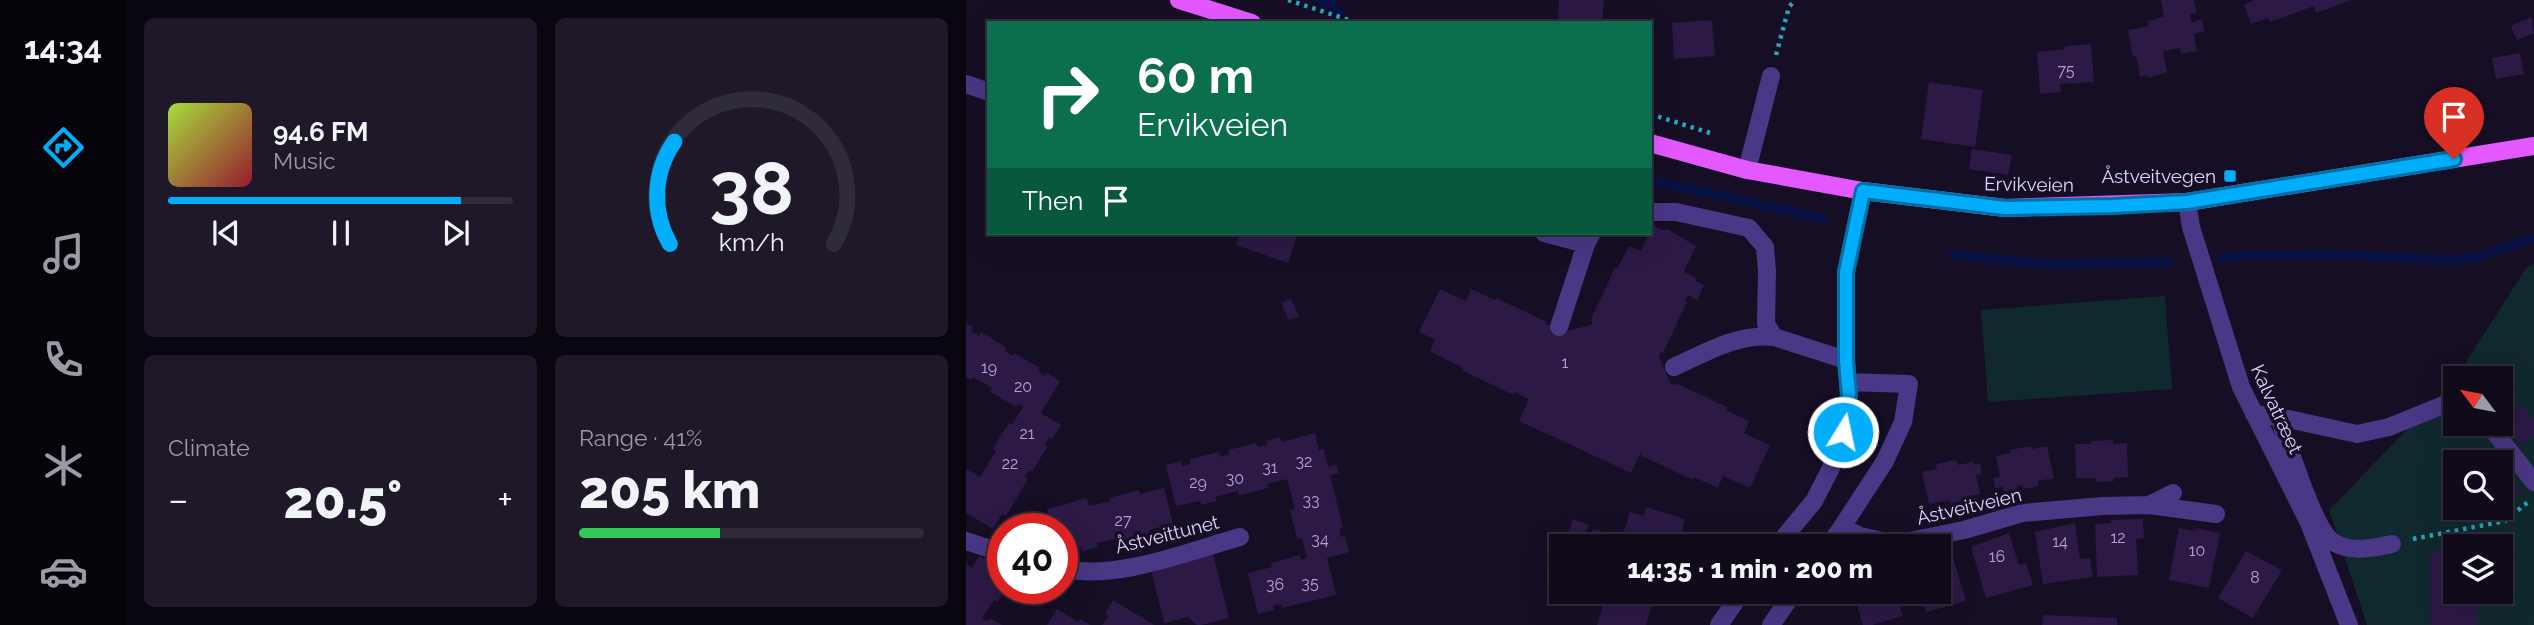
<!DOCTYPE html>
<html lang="en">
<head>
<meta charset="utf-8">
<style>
  :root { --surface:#100a1b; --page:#1e1828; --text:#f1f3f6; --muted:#9c9aa3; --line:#302b3a; --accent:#00aefc }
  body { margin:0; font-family:Raleway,sans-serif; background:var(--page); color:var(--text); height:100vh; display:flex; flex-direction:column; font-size:26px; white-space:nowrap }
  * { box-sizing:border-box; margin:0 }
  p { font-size:23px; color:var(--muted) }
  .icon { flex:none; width:38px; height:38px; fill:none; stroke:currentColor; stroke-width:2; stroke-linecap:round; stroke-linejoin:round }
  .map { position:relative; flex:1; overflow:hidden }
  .panel { display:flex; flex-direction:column; gap:18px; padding:18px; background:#09060f; width:840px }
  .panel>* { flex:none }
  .hud { position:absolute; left:21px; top:21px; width:665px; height:214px; border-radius:0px; box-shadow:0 7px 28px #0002,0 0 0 2px var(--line); background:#0b6e4f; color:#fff; overflow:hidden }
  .needle { width:46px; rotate:302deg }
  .tools { position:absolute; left:1477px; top:366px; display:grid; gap:14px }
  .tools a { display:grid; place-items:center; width:70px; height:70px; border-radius:0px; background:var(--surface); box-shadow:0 7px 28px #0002,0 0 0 2px var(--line); font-size:35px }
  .speed { position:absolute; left:21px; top:513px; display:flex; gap:14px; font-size:35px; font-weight:700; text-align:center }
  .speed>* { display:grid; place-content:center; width:91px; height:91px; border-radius:50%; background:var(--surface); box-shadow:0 7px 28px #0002,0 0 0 2px var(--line); line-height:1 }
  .speed .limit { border:10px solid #d22; background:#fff; color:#111 }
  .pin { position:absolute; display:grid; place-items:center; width:60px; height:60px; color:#fff; margin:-72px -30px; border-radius:50% 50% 50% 0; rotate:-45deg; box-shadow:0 0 7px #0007 }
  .pin .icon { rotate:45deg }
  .me { position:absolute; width:77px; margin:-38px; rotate:10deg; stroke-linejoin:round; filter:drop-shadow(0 0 5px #0008) }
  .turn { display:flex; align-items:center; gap:24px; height:147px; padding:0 35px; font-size:32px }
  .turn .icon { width:91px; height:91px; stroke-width:2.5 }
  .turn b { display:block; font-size:49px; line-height:60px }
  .then { display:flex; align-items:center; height:66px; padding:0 35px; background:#0003; gap:14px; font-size:26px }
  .big { font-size:52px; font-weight:800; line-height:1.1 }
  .panel .widget { flex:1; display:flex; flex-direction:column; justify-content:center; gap:10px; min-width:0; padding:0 24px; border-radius:10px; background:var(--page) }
  .panel .dial { align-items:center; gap:0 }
  .dial svg { height:182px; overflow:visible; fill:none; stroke:var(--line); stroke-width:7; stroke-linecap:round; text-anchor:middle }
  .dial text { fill:var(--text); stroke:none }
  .song { display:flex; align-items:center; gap:21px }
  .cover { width:84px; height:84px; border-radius:10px; background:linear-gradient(135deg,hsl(80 70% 55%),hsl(350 70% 35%)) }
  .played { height:7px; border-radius:4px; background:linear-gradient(90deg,var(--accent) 85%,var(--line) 85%) }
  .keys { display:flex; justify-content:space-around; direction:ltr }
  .heat { display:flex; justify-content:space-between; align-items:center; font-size:38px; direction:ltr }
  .charge { height:10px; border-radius:5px; background:linear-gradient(90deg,#34c759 41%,var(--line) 0) }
  .panel .tiles { flex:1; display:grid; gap:18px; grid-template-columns:repeat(2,1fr) }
  .trip { position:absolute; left:583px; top:534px; width:402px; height:70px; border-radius:0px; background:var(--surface); box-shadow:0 7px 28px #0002,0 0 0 2px var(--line); font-weight:800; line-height:70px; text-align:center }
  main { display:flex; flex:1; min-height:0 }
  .tab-bar { display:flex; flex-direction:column; width:126px; justify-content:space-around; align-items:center; background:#06040b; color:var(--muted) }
  .tab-bar .icon { width:49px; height:49px }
  .tab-bar .current { color:var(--accent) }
  .tab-bar b { font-size:32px; color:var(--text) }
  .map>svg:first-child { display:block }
  .green { fill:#10292f; fill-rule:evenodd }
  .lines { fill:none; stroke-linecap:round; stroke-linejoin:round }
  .stream { stroke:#081143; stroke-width:9 }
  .building { fill:#2c1946 }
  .path { stroke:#2ba4b9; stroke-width:4.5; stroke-dasharray:3.5 5; stroke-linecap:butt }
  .minor { stroke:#4a3785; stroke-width:18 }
  .major { stroke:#e458ff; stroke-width:18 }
  .route-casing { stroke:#0071a4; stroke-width:18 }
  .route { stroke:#00aefc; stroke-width:12 }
  .poi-dot { fill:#00aefc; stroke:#160e24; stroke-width:2.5 }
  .labels { text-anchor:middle; stroke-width:7; stroke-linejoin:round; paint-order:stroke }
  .number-label { font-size:16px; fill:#b3a3d1 }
  .poi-label { font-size:19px; fill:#e0d1ff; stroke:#160e24; text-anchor:end }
  .street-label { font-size:19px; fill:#e0d1ff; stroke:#160e24 }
</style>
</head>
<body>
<main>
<nav class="tab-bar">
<b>14:34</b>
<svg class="icon current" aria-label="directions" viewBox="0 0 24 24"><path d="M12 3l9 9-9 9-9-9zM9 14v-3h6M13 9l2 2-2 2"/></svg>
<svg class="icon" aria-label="music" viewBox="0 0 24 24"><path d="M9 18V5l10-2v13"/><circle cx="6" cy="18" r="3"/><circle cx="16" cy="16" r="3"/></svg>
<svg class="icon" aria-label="phone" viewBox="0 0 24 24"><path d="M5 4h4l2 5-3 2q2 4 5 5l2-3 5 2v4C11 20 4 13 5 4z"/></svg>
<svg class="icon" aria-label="climate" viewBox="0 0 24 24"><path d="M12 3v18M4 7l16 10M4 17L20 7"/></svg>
<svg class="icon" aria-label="car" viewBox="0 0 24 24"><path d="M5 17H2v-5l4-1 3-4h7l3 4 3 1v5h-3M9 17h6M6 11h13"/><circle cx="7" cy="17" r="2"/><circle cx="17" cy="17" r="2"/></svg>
</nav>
<section class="panel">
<div class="tiles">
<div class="widget">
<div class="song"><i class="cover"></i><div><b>94.6 FM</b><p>Music</p></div></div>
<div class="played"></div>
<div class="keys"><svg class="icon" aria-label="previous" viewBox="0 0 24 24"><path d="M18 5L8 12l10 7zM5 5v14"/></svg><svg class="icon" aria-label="pause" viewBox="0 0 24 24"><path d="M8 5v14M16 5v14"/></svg><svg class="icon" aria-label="next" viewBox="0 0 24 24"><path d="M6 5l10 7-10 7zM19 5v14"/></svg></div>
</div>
<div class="widget dial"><svg viewBox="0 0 100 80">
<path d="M14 69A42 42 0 1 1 86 69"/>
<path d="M14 69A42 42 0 0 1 16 24" stroke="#00aefc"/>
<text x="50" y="56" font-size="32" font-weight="700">38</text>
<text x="50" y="72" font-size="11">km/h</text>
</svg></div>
<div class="widget"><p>Climate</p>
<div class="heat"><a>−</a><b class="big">20.5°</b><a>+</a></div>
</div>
<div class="widget"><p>Range · 41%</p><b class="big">205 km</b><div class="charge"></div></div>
</div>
</section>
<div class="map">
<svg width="1568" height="625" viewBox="0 0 1568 625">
  <rect width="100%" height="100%" fill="#160e24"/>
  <path class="green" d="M1568 263V625H1401L1363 510 1489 380V424H1535V378H1490L1560 268ZM1489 462H1535V508H1489ZM1489 546H1535V592H1489Z
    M1199 296 1206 389 1022 402 1015 310Z"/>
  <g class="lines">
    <path class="stream" d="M352 0 365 4 375 13
      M684 180 858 219
      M987 255 1082 264 1203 262
      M1254 259 1272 255 1366 254 1481 260 1508 258 1568 238"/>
  </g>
  <path class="building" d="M593 0H638L636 23H592Z
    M1195 0H1228L1231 13 1224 14 1225 20 1226 23 1236 19 1238 32 1228 34 1231 51 1215 54 1214 48 1197 51 1201 72 1182 78 1181 75 1174 77 1170 56 1167 57 1162 30 1183 26 1182 21 1198 17Z
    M1289 0H1385L1350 13 1348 6 1304 22 1302 18 1285 24 1278 5Z
    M1565 17 1568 33 1551 40 1545 26Z
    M746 20 749 56 708 59 706 23Z
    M1125 44 1128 82 1094 84 1095 92 1074 94 1071 52 1099 49V46Z
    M1554 53 1558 74 1530 79 1526 58Z
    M963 82 1017 90 1009 147 955 139Z
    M1006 149 1046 155 1042 175 1003 169Z
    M687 225 699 231 701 229 730 246 718 272 730 278 729 281 738 285 731 300 722 295 719 301 721 302 697 353 695 352 693 357 705 384 709 385 710 383 761 407 760 410 783 421 778 433 804 445 784 488 757 476 752 488 728 477 727 480 676 456 675 452 665 473 553 421 563 399 548 392 547 395 496 370 497 368 464 351 469 340 453 332 474 289 500 301 505 289 529 300 530 298 581 322 580 324 597 332 625 325 627 320 625 319 649 268 651 269 663 246 675 251Z
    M274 233H332L322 263 270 245Z
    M325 299 333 316 323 320 315 303Z
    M0 323 7 327 5 331 13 336 15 332 41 348 39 351 47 356 48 353 74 368 72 371 79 376 81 373 94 381 75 413 95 425 86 439 83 437 79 445 81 447 66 472 63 470 59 478 62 479 40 516 36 514 27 529 0 513V469L14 477 30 451 27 449 35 435 43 423 46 425 57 407 52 404 50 407 24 392 26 388 7 377 5 380 0 377Z
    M1555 405 1568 420V435L1556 445 1536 421Z
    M349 433 353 450 358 449 362 467 370 464 373 473 364 475 377 528 373 529 375 537 379 536 383 552 361 558 370 595 316 608 315 604 307 606 308 610 292 614 282 573 306 567 305 563 334 555 335 560 341 558 336 538 331 539 324 510 329 509 321 479 301 484 302 488 287 492 273 495 272 491 249 497 251 501 235 505 234 501 210 506 200 465 215 461 216 466 225 464 224 459 253 452 254 457 263 454 262 450 290 443 292 447 301 445 300 441 314 437 316 442Z
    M1147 440V444L1161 443 1162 477 1147 478 1148 481 1130 482V478H1110L1109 444H1124L1125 441Z
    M1065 446 1066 449 1081 446 1088 478 1072 481 1073 486 1057 489V485L1051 486 1053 495 1039 498 1037 487 1029 488 1027 478 1034 477 1030 456 1045 453 1044 450Z
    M990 460 992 465 1007 462V465L1014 463 1016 474 1010 475 1014 494 999 497V501L984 504 983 500 963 504 956 472 971 469 970 464Z
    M1535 470 1555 491 1526 519 1515 508H1535Z
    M198 488 207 524 183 530 184 534 154 541 153 538 131 543 132 547 116 551 115 547 96 552V528H90L89 524H85L81 509 121 498 123 506 144 501 143 498 173 490 174 494Z
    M680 507 719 519 712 546H622L627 529 656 537 664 512 678 516Z
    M607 519 623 525 615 546H598Z
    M1177 519 1178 538 1170 539 1172 575 1131 577 1129 524 1145 523V520Z
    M1109 523 1114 559 1124 558 1127 577 1077 584 1069 532Z
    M1213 528 1229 531 1230 528 1254 533 1243 588 1203 580Z
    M1043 533 1053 565 1060 563 1067 585 1020 598 1005 547Z
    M984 547 1000 601 960 612 956 598 949 600 947 592H973V550Z
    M1484 547H1489V592H1511V625H1465L1464 552 1484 551Z
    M1280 551 1316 570 1287 618 1252 598Z
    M247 553 263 618 235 625H231L222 617 198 623 185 569Z
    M13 556 30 566 22 578 40 588 31 602 28 600 16 618 21 621 24 618 36 625H0V564L6 568Z
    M631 592H689L680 625H631L640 595Z
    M856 592H878L879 599 857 601Z
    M887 592H930L937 616 906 625H897Z
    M147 600 188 625H136L142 616 139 614Z
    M91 609 112 622 114 619 124 625H81Z
    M1077 615 1151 618V625H1076Z"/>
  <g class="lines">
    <path class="path" d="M322 0 392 23
      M810 55 823 7 829 0
      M684 114 744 133
      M1447 539 1539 521 1562 502"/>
    <path class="minor" d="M0 84 23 92
      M781 170 805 76
      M1221 202 1225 227 1275 387 1343 523 1383 625
      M684 212H710L783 228 799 247 801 271 800 324 808 337 880 360
      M578 233 620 244 626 233
      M593 327 620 244
      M708 367C741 352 772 333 808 337
      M882 382 943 384 937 422 919 461 876 527 894 536 929 544 998 530 1056 513 1136 506 1183 505 1250 514
      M1288 414 1313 417 1391 434 1423 427 1482 403 1489 404
      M1313 417C1321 441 1348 530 1367 542 1384 553 1408 548 1426 544
      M1522 424 1568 482
      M1183 505 1207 493
      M0 541 37 553
      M811 546 848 501 865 468 877 432 883 395 880 360V272L897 191
      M862 546 876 527
      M96 568C148 582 223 551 274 537
      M753 625 776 592
      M805 625 828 592"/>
    <path class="major" d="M213 0 286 23
      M684 143 781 170 897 191 1039 208 1221 202 1568 146"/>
  </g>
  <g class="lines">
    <g class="route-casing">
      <path id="route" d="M877 432 883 395 880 360V272L897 191 1039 208 1147 206 1221 202 1488 159"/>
    </g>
    <use href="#route" class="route"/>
  </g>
  <rect class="poi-dot" x="1257" y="169" width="14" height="14" rx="3.5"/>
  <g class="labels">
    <g class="number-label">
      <text x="1100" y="76">75</text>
      <text x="599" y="368">1</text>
      <text x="23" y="373">19</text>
      <text x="57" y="392">20</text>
      <text x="61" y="439">21</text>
      <text x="338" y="467">32</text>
      <text x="44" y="469">22</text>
      <text x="304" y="473">31</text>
      <text x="269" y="484">30</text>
      <text x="232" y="488">29</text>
      <text x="345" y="506">33</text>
      <text x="157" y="526">27</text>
      <text x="1152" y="543">12</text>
      <text x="354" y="545">34</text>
      <text x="1094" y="547">14</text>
      <text x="1231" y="556">10</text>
      <text x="1031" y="562">16</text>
      <text x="1289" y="583">8</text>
      <text x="344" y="589">35</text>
      <text x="309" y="590">36</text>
    </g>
    <g class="poi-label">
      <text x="1250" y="183">Åstveitvegen</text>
    </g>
    <g class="street-label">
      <text transform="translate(1063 184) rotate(1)" y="7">Ervikveien</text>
      <text transform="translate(1311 409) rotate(65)" y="7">Kalvatræet</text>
      <text transform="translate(1003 506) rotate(-13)" y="7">Åstveitveien</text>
      <text transform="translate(201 534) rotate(-14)" y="7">Åstveittunet</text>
    </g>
  </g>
</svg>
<div class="tools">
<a><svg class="needle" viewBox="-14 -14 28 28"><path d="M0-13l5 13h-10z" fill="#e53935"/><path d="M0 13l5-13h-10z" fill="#9c9aa3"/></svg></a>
<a><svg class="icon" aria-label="search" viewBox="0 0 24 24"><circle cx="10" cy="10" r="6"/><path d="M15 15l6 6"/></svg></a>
<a><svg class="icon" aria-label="layers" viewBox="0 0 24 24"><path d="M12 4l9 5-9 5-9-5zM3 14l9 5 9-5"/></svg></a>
</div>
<div class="speed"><div class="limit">40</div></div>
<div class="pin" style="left:1488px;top:159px;background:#d93025"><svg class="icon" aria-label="arrive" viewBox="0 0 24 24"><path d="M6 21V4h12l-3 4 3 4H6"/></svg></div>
<svg class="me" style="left:877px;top:432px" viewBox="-20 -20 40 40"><circle r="17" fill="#00aefc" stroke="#fff" stroke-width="3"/><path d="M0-11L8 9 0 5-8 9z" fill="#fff"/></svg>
<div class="trip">14:35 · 1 min · 200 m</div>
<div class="hud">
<div class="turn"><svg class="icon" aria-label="right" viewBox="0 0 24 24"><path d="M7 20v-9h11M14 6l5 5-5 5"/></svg><div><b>60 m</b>Ervikveien</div></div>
<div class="then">Then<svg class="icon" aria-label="arrive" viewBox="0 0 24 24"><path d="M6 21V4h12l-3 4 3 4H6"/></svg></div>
</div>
</div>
</main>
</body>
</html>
